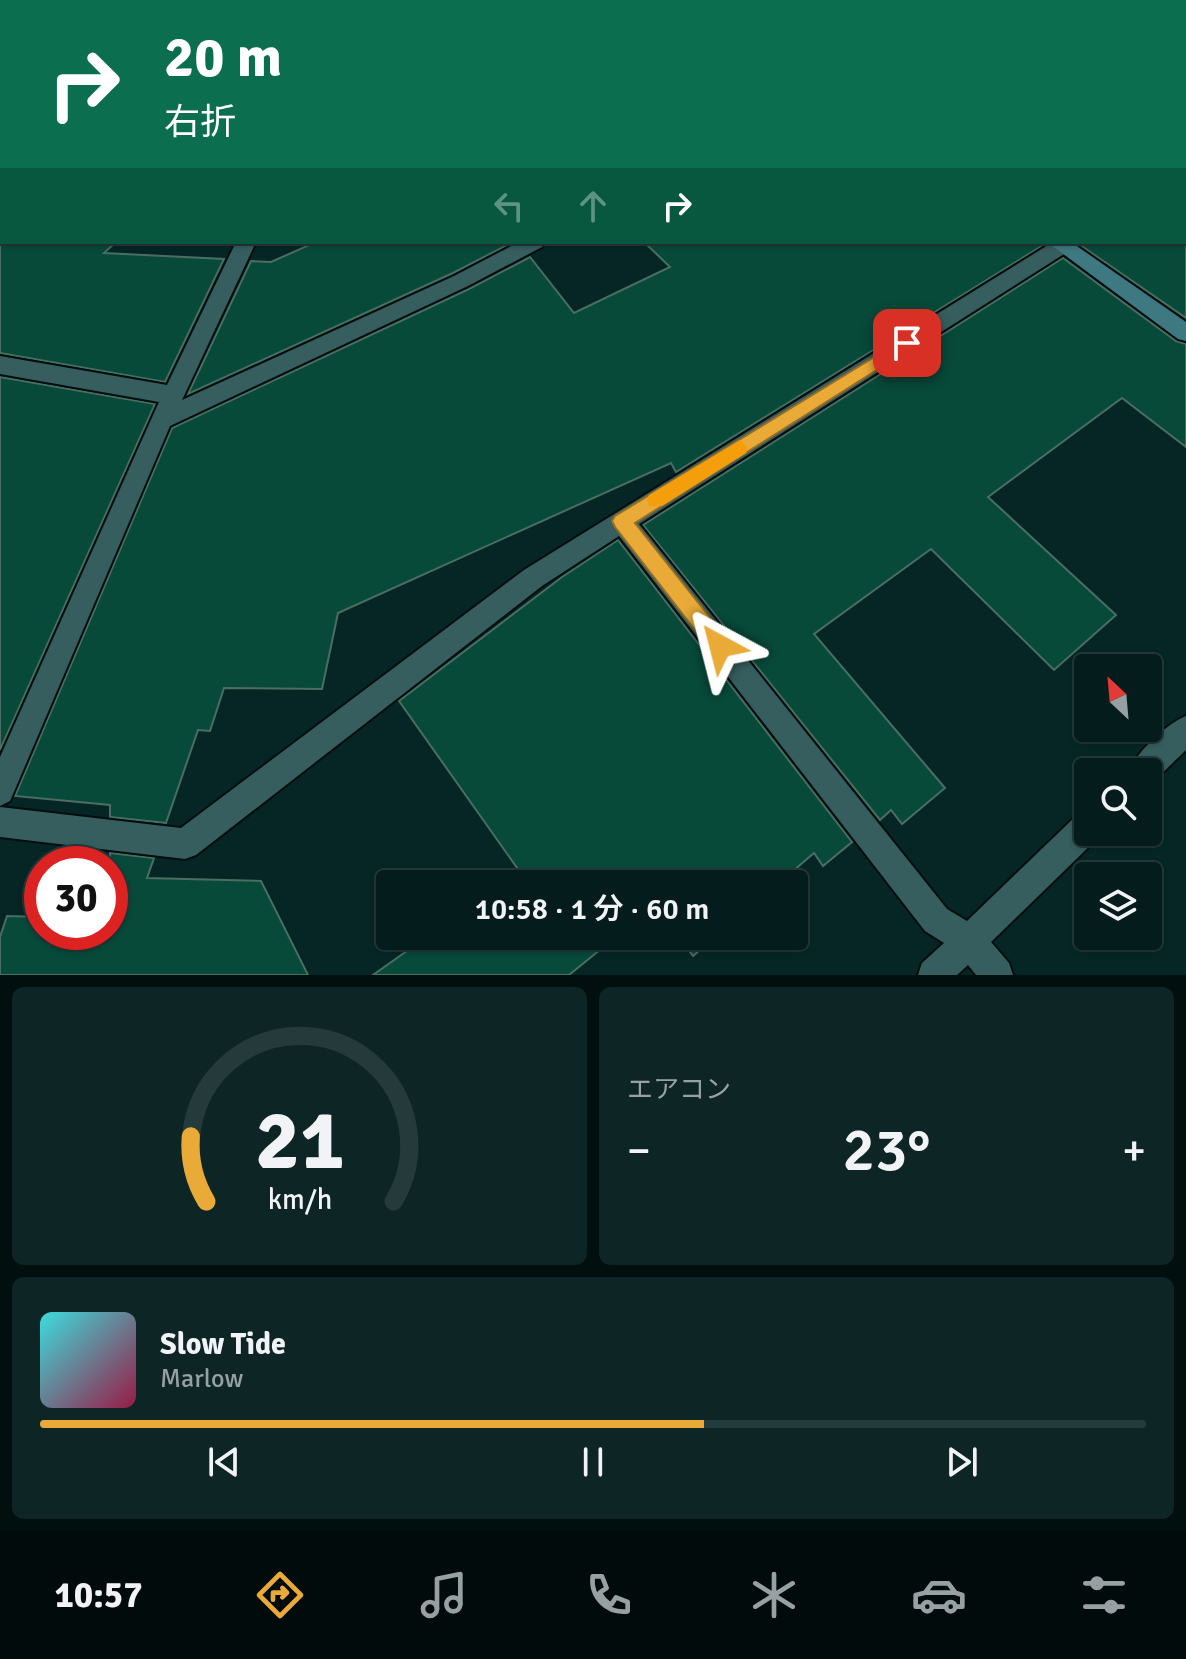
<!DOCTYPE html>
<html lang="ja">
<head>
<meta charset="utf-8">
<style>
  :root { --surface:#041c1c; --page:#0d2525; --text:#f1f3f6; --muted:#97a1a3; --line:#253a3b; --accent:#eaaa38 }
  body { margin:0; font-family:Signika,"Noto Sans JP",sans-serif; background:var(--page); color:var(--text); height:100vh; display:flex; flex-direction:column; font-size:30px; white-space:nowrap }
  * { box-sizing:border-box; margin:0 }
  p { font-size:26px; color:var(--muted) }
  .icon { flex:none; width:44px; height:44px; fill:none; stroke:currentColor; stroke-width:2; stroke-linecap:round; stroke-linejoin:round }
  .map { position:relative; height:975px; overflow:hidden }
  .side { display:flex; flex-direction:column; gap:12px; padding:12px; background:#020f0f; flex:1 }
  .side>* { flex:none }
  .guide { position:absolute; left:0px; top:0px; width:1186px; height:244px; box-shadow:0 2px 6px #0004,0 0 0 2px var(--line); background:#0b6e4f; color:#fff; overflow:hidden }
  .needle { width:52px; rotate:334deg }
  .tools { position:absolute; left:1074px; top:654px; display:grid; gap:16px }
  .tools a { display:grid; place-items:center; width:88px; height:88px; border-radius:8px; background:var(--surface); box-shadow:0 2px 6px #0004,0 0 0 2px var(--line); font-size:40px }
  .speed { position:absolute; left:24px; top:846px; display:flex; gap:16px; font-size:40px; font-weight:700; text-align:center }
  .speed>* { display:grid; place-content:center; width:104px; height:104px; border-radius:50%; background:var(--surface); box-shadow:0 2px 6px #0004,0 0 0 2px var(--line); line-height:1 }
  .speed .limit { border:12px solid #d22; background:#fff; color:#111 }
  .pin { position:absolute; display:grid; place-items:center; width:68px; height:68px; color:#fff; margin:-34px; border-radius:16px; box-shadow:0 4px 12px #0006 }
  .me { position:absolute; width:88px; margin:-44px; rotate:322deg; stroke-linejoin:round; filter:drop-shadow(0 0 6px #0008) }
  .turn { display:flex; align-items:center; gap:28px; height:168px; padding:0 32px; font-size:36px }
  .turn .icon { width:104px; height:104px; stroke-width:2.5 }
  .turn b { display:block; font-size:56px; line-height:68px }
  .lanes { display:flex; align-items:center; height:76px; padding:0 32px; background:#0003; justify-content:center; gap:40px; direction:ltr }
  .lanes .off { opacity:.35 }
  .big { font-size:60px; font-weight:600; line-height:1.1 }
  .side .widget { flex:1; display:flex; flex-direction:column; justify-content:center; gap:12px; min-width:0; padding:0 28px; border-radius:12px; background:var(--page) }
  .side .dial { align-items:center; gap:0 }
  .dial svg { height:208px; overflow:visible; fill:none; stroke:var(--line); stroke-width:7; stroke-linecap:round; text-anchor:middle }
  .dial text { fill:var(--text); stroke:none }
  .song { display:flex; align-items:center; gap:24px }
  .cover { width:96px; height:96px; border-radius:12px; background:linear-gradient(135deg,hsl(180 70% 55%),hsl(340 70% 35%)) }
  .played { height:8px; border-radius:4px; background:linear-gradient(90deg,var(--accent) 60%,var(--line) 60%) }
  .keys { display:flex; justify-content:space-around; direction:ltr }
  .heat { display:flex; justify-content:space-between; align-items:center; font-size:44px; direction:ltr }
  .side .tiles { flex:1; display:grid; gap:12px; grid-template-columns:1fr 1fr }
  .widget:last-child { grid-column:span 2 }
  .trip { position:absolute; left:376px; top:870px; width:432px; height:80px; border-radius:8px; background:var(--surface); box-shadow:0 2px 6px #0004,0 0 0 2px var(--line); font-weight:600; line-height:80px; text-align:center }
  .tab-bar { display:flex; height:128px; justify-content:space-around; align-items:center; background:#020b0b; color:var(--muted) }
  .tab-bar .icon { width:56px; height:56px }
  .tab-bar .active { color:var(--accent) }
  .tab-bar b { font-size:36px; color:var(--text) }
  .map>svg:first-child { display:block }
  .building { fill:#074a3a; stroke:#4a6e62; stroke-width:2 }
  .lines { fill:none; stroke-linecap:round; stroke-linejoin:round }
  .street-casing { stroke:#000e0e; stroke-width:4 }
  .secondary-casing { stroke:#000e0e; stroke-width:4 }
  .street { fill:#365e5e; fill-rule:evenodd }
  .secondary { fill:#3e7981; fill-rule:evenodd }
  .route { fill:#eaaa38; stroke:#986e24; stroke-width:2 }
  .slow { fill:#f59e0b }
</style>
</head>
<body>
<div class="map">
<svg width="1186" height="975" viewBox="0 0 1186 975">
  <rect width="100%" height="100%" fill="#062626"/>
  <path class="building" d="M0 242H116L104 253 224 259 165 382 0 353Z
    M316 242H513L453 273 188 394 251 261 271 262Z
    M644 242 1045 244 676 472 671 463 338 613 322 689 224 688 210 731 198 730 166 823 110 817V805L15 796 172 428 469 289 530 257 574 313 670 267Z
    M1081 242H1186V318L1080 245Z
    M1063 258 1176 341 1186 344V447L1122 398 988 497 1116 615 1054 670 931 549 814 634 945 788 902 824 891 810 880 820 643 525Z
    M0 377 155 404 0 750Z
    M618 540 852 842 823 866 814 853 778 884H503L520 872 399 701 562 577Z
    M110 853 154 858 147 878 261 881 308 975H0V937L7 916 42 917V932H110Z
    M428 936H617L569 975H373Z
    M679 936H716L693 956Z"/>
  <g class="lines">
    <g class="street-casing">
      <path id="street" d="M118 0H134L136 2H120Z
        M616 0H634L614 2Z
        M992 0H1010L990 2Z
        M1186 157V170L1184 171V158Z
        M236 242H256L182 400 454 276 519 242H545L542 247 468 286 170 426 10 801 0 806V757L159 402 0 374V356L167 385Z
        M1053 242H1078L1075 247 639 524 947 909 967 921 1077 815 1088 811V832H1101L1099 837 991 942 1009 963 1013 975H976L968 965 957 975H918L922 963 944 943 925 931 619 536 542 586 196 855 185 859 0 837V807L181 828 524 570Z
        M1186 716V750L1153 782 1148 784V772H1128C1137 752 1166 724 1186 716Z"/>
    </g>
    <g class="secondary-casing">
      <path id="secondary" d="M36 0H55L34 2Z
        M707 0H724L726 2H709Z
        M2 12V22L0 23V13Z
        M1047 242H1071L1186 322V341L1178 339Z"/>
    </g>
    <use href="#street" class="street"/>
    <use href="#secondary" class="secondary"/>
  </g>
  <path class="route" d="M907 337 915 343 913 347 635 523 727 639 730 646 727 653 720 656 713 653 615 527 612 521 615 516Z"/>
  <path class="slow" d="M740 440 748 448 746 453 662 506H649L647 500 649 495Z"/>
</svg>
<div class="tools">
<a><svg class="needle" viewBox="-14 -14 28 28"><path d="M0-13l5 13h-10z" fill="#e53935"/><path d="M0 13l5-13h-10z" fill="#97a1a3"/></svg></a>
<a><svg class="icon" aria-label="search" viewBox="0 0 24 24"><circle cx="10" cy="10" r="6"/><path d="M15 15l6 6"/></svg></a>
<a><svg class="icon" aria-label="layers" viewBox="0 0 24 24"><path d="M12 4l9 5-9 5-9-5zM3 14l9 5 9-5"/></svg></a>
</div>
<div class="speed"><div class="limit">30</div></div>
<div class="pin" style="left:907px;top:343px;background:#d93025"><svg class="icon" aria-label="arrive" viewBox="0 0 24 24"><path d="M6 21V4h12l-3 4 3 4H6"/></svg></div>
<svg class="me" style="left:720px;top:646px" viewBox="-20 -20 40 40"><path d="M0-17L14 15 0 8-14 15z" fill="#eaaa38" stroke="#fff" stroke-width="4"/></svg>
<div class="trip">10:58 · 1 分 · 60 m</div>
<div class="guide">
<div class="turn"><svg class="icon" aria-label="right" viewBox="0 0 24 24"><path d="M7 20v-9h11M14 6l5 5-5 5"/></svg><div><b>20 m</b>右折</div></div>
<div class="lanes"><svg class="icon off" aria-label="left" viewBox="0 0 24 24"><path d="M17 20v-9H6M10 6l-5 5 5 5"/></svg><svg class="icon off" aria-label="ahead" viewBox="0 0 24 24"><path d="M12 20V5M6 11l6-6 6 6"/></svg><svg class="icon" aria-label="right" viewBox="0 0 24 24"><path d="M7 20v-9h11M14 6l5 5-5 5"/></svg></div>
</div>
</div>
<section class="side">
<div class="tiles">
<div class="widget dial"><svg viewBox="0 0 100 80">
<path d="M14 69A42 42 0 1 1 86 69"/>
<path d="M14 69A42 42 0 0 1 8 44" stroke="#eaaa38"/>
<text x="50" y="56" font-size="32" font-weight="700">21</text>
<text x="50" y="72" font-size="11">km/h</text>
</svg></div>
<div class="widget"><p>エアコン</p>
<div class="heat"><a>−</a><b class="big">23°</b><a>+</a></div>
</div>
<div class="widget">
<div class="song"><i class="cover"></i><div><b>Slow Tide</b><p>Marlow</p></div></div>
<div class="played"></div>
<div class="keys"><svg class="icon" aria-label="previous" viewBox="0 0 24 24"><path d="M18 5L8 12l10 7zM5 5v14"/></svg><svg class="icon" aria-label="pause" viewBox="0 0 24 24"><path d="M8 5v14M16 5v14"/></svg><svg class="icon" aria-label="next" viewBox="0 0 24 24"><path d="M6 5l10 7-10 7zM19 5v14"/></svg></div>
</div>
</div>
</section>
<nav class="tab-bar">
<b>10:57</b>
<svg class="icon active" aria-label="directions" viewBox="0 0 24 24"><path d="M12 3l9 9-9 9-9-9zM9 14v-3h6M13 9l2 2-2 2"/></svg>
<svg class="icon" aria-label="music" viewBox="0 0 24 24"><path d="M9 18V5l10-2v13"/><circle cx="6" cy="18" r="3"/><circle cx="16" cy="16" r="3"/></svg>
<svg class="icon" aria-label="phone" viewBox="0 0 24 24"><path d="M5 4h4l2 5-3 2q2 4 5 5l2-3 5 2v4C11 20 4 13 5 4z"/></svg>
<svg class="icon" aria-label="climate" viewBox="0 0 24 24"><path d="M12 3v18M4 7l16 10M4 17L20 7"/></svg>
<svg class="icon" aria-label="car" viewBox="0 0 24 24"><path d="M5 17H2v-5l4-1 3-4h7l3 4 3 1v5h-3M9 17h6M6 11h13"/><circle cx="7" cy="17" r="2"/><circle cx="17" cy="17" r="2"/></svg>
<svg class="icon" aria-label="filters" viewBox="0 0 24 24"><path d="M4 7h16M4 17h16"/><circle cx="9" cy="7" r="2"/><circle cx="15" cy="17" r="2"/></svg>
</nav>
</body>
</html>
